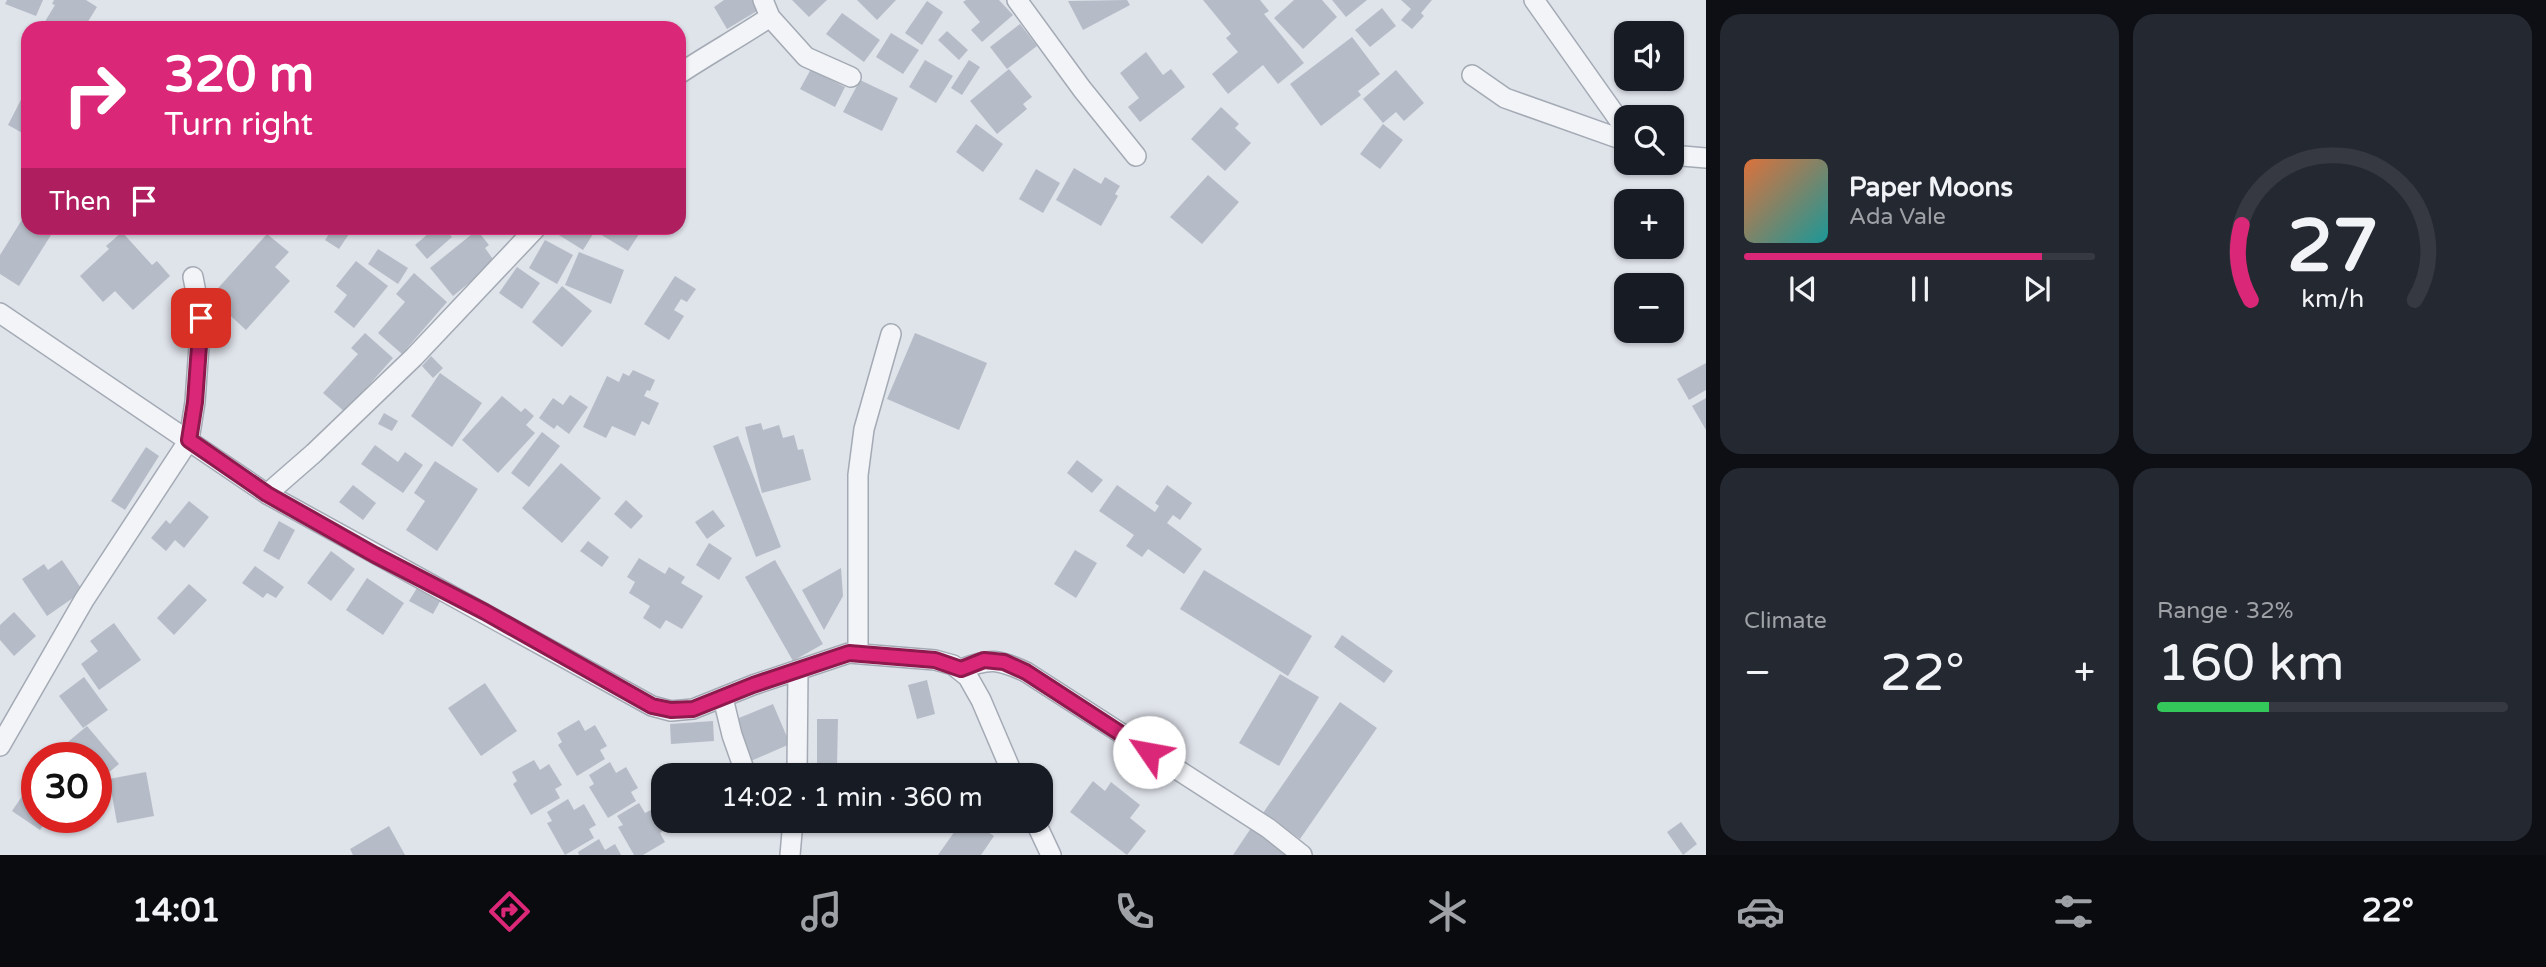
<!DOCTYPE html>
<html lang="en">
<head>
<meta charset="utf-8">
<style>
  :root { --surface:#171b24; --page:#242831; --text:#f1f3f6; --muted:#9ea1a6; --line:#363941; --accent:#db2777 }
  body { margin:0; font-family:"Varela Round",sans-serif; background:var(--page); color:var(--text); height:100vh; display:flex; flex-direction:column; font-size:26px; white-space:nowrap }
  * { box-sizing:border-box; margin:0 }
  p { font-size:23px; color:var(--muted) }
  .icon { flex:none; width:38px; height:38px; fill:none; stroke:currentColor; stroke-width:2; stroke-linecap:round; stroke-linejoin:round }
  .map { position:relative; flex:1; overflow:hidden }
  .sheet { display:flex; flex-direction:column; gap:14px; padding:14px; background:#0d0f14; width:840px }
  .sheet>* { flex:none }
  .top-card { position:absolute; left:21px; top:21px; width:665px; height:214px; border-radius:21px; box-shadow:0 2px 5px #0004; background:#db2777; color:#fff; overflow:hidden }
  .buttons { position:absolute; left:1614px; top:21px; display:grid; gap:14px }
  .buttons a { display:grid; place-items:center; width:70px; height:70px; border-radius:14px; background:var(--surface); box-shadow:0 2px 5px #0004; font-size:35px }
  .speed { position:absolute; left:21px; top:742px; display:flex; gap:14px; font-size:35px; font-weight:700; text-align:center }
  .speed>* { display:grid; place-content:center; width:91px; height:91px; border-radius:50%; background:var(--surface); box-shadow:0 2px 5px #0004; line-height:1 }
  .speed .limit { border:10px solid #d22; background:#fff; color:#111 }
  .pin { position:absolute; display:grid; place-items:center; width:60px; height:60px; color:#fff; margin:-30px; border-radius:14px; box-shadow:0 4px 10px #0006 }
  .me { position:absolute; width:77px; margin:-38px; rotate:303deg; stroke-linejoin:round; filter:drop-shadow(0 0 5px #0008) }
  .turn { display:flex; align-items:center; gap:24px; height:147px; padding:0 28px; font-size:32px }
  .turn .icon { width:91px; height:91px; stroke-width:2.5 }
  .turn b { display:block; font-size:49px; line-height:60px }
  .then { display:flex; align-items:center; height:66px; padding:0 28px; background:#0003; gap:14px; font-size:26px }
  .big { font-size:52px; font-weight:600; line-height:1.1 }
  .sheet .tile { flex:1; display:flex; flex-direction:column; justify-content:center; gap:10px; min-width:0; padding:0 24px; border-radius:21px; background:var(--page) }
  .sheet .dial { align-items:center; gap:0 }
  .dial svg { height:182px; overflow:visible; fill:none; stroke:var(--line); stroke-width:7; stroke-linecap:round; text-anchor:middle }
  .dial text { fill:var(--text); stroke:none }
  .song { display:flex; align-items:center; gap:21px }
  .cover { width:84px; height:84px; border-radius:10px; background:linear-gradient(135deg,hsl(20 70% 55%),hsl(180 70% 35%)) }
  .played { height:7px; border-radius:4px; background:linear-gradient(90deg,var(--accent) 85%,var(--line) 85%) }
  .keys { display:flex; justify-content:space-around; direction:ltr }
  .heat { display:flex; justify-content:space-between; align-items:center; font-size:38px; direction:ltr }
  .charge { height:10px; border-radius:5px; background:linear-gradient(90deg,#34c759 32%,var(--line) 0) }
  .sheet .tiles { flex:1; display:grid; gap:14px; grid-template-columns:repeat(2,1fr) }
  .trip { position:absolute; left:651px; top:763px; width:402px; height:70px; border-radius:21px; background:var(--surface); box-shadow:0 2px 5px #0004; font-weight:600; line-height:70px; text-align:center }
  .tab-bar { display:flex; height:112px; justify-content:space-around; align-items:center; background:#090b0e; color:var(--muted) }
  .tab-bar .icon { width:49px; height:49px }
  .tab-bar .on { color:var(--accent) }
  .tab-bar b { font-size:32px; color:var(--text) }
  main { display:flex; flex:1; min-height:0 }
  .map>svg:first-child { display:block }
  .building { fill:#b6bcc7 }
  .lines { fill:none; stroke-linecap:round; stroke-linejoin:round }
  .minor-casing { stroke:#a4aab4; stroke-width:22 }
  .minor { stroke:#f2f4f8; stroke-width:19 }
  .route-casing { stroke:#8e194d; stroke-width:18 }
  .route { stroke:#db2777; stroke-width:12 }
</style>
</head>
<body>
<main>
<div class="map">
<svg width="1706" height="855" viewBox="0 0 1706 855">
  <rect width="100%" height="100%" fill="#dfe3ea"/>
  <path class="building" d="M7 0H43L36 16 5 4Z
    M54 0H86L97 7 84 28H41L55 5 52 4Z
    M724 0H757L762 8 727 29 714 7Z
    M792 0H827L809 17Z
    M857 0H896L877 20Z
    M966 0H999L1013 15 982 42 971 30 980 22 963 2Z
    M1127 0 1130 5 1083 30 1068 1Z
    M1203 0H1260L1269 11 1264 14 1304 63 1278 84 1263 65 1228 94 1212 74 1238 52 1226 38 1231 34Z
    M1294 0H1322L1337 17 1303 49 1274 18Z
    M1332 0H1367L1346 17Z
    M1401 0H1432L1421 13 1424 16 1412 29 1401 20 1411 9Z
    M927 1 943 12 922 45 905 33Z
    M1382 8 1396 26 1370 47 1355 30Z
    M842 13 880 40 864 62 826 34Z
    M1020 24 1037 46 1007 69 990 47Z
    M947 31 968 50 959 60 938 40Z
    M891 33 919 50 903 74 876 57Z
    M1352 37 1380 74 1358 91 1361 95 1321 126 1290 84Z
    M1146 52 1163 75 1171 69 1185 87 1140 122 1128 107 1139 98 1120 73Z
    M925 60 953 76 936 103 909 87Z
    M969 60 980 67 962 95 951 88Z
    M811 69 845 87 835 107 800 89Z
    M1009 69 1032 97 1023 104 1027 109 997 134 970 101Z
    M1396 70 1424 103 1404 121 1396 112 1383 123 1363 99Z
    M860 80 898 98 882 131 843 112Z
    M28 86V136L8 125Z
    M1221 107 1239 124 1235 128 1251 143 1225 171 1191 139Z
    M976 124 1003 144 983 172 956 152Z
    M1383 124 1403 140 1380 169 1360 154Z
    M1074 168 1101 184 1105 177 1120 186 1115 194 1118 196 1101 226 1056 200Z
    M1036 169 1060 183 1043 213 1019 199Z
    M1208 175 1239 202 1202 244 1170 217Z
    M23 218 28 221V228H39L51 235 19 286 0 274V255Z
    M333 228H338L349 234 339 249 325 240Z
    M435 228H443L452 237 427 259 415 245Z
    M556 228H643L628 251 595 231 583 250 554 232Z
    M477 230 489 245 485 248 495 262 453 296 430 268Z
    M122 232 152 265 157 261 170 276 133 310 115 291 103 302 80 276 109 249 106 246Z
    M267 234 289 252 275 267 290 281 246 330 210 297Z
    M545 240 573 255 557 284 529 268Z
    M378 249 408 268 398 284 368 264Z
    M579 252 624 270 611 304 565 285Z
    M356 261 388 286 354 328 334 312 347 295 336 286Z
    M517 267 540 283 522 309 499 293Z
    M414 273 447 302 402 354 378 333 405 302 396 294Z
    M675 276 696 289 687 302 681 299 674 310 684 316 669 340 644 324Z
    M562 286 592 311 562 347 532 322Z
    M365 333 393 358 345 412 323 393 358 354 351 348Z
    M915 333 987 363 959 430 887 399Z
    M431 356 443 368 433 378 422 366Z
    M1706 363V390L1689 400 1677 379Z
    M633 370 655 380 650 391 647 390 644 396 659 403 649 425 642 421 635 436 612 426 606 438 583 427 607 376 619 382 623 373 629 376Z
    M440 373 482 403 452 447 411 416Z
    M570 395 588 407 569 434 557 425 554 429 539 418 553 398 563 405Z
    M502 396 521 412 525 408 534 416 526 425 535 433 498 473 462 440Z
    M1706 398V430L1692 406Z
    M384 413 398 421 392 431 378 424Z
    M761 423 763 430 779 425 783 438 794 435 798 450 803 449 811 480 762 493 745 427Z
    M542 432 560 446 529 487 511 473Z
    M738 436 781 547 756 557 713 446Z
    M375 445 398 462 405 452 423 465 403 493 361 464Z
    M146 447 159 456 125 510 111 501Z
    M1077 460 1103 480 1092 493 1067 473Z
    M435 461 478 489 437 551 406 530 425 501 414 493Z
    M561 463 601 498 562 543 522 508Z
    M353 485 376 503 363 520 339 502Z
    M1117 485 1155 512 1159 506 1155 503 1167 485 1192 503 1180 520 1173 515 1167 523 1202 549 1184 574 1148 549 1142 557 1126 546 1134 535 1099 511Z
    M626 500 643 516 631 529 614 514Z
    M189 501 209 517 184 548 175 540 166 551 151 538 166 520 170 524Z
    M713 510 725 526 707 539 695 522Z
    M279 521 295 530 279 560 263 551Z
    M588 541 609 557 602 567 580 551Z
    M709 543 732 558 719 580 696 565Z
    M1075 550 1097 563 1076 598 1054 584Z
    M331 551 355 569 331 601 307 583Z
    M639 558 665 574 669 567 685 577 681 583 703 596 682 629 666 620 660 629 643 618 650 606 629 593 635 582 627 577Z
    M62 560 83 591 47 616 22 579 44 564 48 570Z
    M775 560 823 644 793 661 745 577Z
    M255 566 284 587 276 598 267 593 263 598 242 583Z
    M841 568 843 596 824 630 802 590Z
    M1204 570 1312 636 1288 676 1180 609Z
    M367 578 404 603 383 635 346 610Z
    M420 583 443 596 433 614 409 601Z
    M189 584 207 600 174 635 157 618Z
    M14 612 36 636 14 656 0 640V625Z
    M114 623 141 660 99 690 81 664 98 651 90 641Z
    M1342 635 1393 671 1384 683 1334 647Z
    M1280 674 1319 697 1279 766 1239 743Z
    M84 677 108 710 83 728 59 696Z
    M927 680 935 714 917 719 908 685Z
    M485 683 517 731 481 756 448 708Z
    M1340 702 1377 728 1300 839 1263 813Z
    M773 704 790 744 751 761 734 720Z
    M817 719H838L837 767H817Z
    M579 720 585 731 595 725 607 746 600 750 605 759 577 776 558 745 562 742 557 733Z
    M713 721 714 741 671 744 670 724Z
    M87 726 119 764 96 783V758H61L56 752Z
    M534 760 540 770 549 764 562 785 555 789 560 798 531 815 513 784 517 781 512 772Z
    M610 762 616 773 626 767 638 788 631 792 636 801 608 818 589 787 594 784 589 775Z
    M146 772 154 816 117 823 109 779Z
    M1093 781 1105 791 1111 782 1140 805 1130 818 1146 831 1127 855 1070 812Z
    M31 783 37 787V817H49L40 830 12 811Z
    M568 799 574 810 584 804 596 825 589 829 594 838 565 855 547 823 552 821 547 812Z
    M639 803 645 813 655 808 667 828 660 833 665 842 643 855H634L618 827 623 825 617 816Z
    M962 821H971L994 836 981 855H938Z
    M1681 822 1697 844 1683 855 1667 832Z
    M1253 825 1287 855H1233Z
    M389 826 405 855H353L350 849Z
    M599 839 605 850 615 844 621 855H579L578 852Z"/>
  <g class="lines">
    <g class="minor-casing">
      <path id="minor" d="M1017 0 1082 89 1136 156
        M1534 0 1626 130
        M770 17 806 57 851 77
        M679 74C709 54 740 37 770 17L763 0
        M1472 75 1505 98 1626 141
        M1671 155 1706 158
        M0 313 267 494 652 706 671 711 693 709 753 685 849 653 935 660 953 665 968 677 981 700 1013 775
        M267 494 314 453 414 357 536 228
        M858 653V475L864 429 891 334
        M961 669C990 658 998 659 1026 672L1268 828 1302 855
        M723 698 732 735 745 772
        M0 746 84 600 189 440 195 402 201 318 193 277
        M797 775 798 670
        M1035 821 1051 855
        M790 855 793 821"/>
    </g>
    <use href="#minor" class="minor"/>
  </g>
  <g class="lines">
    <g class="route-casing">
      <path id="route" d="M201 318 195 402 189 440 267 494 375 555 485 612 652 706 671 710 693 709 753 685 849 653 935 660 961 669 984 660 1004 662 1026 672 1149 752"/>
    </g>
    <use href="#route" class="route"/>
  </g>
</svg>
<div class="buttons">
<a><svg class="icon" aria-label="sound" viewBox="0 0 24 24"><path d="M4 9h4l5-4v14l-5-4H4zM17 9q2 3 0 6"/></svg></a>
<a><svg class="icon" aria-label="search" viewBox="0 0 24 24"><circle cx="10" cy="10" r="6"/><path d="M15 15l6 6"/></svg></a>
<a>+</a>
<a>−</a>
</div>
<div class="speed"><div class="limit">30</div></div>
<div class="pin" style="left:201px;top:318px;background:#d93025"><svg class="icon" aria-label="arrive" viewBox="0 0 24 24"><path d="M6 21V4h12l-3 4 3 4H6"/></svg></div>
<svg class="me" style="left:1149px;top:752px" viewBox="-20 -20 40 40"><circle r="19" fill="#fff"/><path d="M0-13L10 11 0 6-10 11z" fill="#db2777"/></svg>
<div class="trip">14:02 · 1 min · 360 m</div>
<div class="top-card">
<div class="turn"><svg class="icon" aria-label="right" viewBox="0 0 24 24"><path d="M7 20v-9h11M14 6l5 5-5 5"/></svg><div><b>320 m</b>Turn right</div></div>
<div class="then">Then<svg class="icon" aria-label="arrive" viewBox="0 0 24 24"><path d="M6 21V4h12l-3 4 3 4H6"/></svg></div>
</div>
</div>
<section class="sheet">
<div class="tiles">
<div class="tile">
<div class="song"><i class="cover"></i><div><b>Paper Moons</b><p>Ada Vale</p></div></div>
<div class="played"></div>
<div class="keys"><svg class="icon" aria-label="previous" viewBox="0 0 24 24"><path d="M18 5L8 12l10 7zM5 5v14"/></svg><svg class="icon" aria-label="pause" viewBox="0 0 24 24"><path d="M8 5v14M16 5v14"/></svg><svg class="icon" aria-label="next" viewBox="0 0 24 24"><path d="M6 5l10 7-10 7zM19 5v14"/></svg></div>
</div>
<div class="tile dial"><svg viewBox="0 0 100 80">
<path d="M14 69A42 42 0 1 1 86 69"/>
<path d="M14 69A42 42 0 0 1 10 36" stroke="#db2777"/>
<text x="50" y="56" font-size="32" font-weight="700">27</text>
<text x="50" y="72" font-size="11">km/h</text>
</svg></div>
<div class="tile"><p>Climate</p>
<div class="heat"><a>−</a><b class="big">22°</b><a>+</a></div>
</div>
<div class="tile"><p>Range · 32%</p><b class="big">160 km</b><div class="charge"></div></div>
</div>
</section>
</main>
<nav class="tab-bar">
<b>14:01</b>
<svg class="icon on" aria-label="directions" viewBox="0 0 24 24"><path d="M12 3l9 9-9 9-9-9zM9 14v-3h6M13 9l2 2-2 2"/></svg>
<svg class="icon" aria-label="music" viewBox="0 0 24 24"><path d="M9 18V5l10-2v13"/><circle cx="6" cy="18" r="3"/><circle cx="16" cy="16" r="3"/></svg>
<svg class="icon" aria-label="phone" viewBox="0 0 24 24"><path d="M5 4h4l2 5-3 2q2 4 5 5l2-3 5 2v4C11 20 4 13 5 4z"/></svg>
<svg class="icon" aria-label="climate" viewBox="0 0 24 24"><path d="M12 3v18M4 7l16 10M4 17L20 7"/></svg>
<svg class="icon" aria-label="car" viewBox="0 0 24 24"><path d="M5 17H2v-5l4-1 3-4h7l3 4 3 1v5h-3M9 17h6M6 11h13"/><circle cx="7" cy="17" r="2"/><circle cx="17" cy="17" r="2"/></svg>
<svg class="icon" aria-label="filters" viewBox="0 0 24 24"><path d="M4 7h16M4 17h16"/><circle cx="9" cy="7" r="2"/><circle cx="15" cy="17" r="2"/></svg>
<b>22°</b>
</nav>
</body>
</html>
